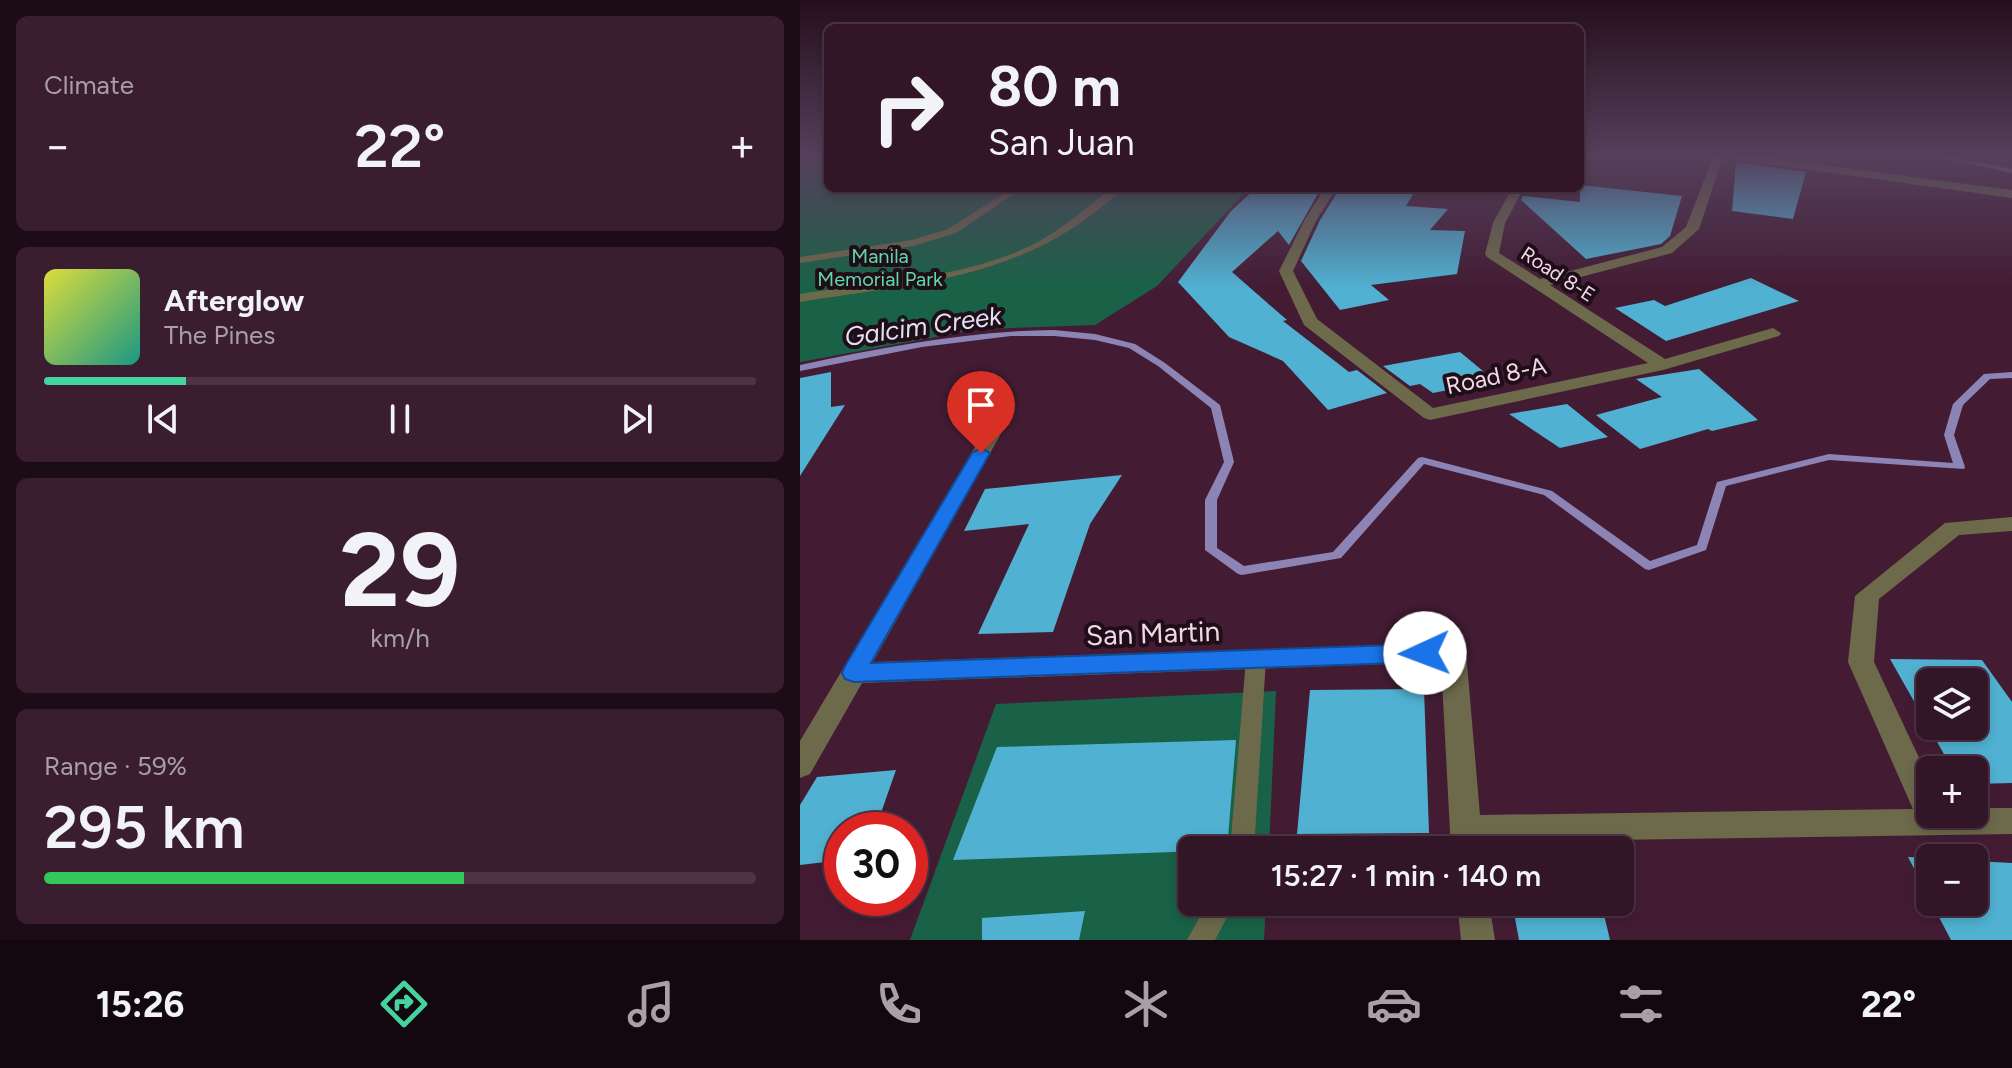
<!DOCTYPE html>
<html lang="en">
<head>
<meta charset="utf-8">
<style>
  :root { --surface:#321527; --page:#3a1e2f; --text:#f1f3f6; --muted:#a89fa7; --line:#4d3444; --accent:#46d49e }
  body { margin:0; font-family:Figtree,sans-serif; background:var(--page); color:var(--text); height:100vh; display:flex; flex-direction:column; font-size:30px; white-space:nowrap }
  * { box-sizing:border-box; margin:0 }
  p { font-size:26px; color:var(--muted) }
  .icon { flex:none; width:44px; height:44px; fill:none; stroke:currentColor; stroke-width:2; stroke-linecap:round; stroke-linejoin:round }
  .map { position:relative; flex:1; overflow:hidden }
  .side { display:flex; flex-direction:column; gap:16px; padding:16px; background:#1c0c15; width:800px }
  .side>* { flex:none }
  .hud { position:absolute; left:24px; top:24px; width:760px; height:168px; border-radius:12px; box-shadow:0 4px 12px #0003,0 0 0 2px var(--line); background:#321527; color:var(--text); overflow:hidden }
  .controls { position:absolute; left:1116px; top:668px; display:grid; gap:16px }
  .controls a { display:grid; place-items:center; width:72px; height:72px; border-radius:12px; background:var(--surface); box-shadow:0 4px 12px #0003,0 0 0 2px var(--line); font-size:40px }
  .speed { position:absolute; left:24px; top:812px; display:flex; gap:16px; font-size:40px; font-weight:700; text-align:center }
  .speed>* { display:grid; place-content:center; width:104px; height:104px; border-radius:50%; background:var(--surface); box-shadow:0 4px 12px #0003,0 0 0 2px var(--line); line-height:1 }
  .speed .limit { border:12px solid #d22; background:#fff; color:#111 }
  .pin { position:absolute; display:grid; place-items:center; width:68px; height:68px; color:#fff; margin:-82px -34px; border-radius:50% 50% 50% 0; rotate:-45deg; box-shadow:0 0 8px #0007 }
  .pin .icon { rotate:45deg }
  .me { position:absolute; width:88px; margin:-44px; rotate:268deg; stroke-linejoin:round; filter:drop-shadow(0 0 6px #0008) }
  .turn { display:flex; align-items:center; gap:28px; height:168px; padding:0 32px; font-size:36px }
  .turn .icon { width:104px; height:104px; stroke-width:2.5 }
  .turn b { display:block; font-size:56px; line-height:68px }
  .big { font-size:60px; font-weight:600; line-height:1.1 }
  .side .card { flex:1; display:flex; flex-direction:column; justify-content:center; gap:12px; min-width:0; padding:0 28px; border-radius:12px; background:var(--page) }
  .side .dial { align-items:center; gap:0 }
  .dial b { font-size:104px; line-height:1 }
  .song { display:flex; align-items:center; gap:24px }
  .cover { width:96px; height:96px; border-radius:12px; background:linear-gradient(135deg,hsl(60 70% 55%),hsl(170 70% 35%)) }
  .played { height:8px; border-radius:4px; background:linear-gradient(90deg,var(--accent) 20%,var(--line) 20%) }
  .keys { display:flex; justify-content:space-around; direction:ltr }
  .heat { display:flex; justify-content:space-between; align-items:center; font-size:44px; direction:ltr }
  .charge { height:12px; border-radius:6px; background:linear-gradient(90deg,#34c759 59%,var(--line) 0) }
  .trip { position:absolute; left:378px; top:836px; width:456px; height:80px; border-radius:12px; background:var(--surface); box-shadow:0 4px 12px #0003,0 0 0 2px var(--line); font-weight:600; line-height:80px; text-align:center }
  .dock { display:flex; height:128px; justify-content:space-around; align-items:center; background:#140810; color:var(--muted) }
  .dock .icon { width:56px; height:56px }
  .dock .selected { color:var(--accent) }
  .dock b { font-size:36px; color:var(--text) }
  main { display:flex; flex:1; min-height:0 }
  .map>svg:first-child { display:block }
  .green { fill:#196247 }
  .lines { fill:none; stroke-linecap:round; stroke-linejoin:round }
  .stream { fill:#8d84b6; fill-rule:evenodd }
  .building { fill:#50b1d2; fill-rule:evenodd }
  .lane { fill:#6d6a4b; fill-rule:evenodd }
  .street { fill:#6d6a4b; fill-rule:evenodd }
  .route { fill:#1a73e8; stroke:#114b97; stroke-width:2 }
  .labels { text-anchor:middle; stroke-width:8; stroke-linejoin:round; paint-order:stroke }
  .far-park-label { font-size:20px; fill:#5fd9a8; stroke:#1f0d18 }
  .far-street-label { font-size:20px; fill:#f2d8e6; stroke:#1f0d18 }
  .street-label { font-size:24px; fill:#f2d8e6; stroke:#1f0d18 }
  .water-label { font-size:26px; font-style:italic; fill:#e0e1f5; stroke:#1f0d18 }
  .near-street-label { font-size:28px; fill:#f2d8e6; stroke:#1f0d18 }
</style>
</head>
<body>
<main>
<section class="side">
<div class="card"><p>Climate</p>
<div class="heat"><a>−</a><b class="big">22°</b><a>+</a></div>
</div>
<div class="card">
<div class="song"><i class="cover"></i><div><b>Afterglow</b><p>The Pines</p></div></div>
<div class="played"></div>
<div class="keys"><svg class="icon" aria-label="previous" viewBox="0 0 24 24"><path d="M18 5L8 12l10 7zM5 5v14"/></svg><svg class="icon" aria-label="pause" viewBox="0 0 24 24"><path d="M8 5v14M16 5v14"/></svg><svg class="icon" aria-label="next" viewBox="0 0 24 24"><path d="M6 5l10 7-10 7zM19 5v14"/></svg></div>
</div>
<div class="card dial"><b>29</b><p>km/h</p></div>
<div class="card"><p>Range · 59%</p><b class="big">295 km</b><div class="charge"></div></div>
</section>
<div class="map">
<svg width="1212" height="940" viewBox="0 0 1212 940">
  <rect width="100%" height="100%" fill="#431c34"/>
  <path class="green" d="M0 157H28V188H449L357 286 295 325 179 329 0 362Z
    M476 691 469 850H392V902H466L464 940H110L196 704Z"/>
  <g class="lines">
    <path class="stream" d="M1139 157H1151L1212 169V173Z
      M254 330 295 334 335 344 365 363 420 405 434 462 417 500V548L444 566 533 552 618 458 622 457 752 491 850 561 897 545 917 482 1029 454 1153 463 1144 435 1153 404 1184 374 1212 372V378L1190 379 1163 405 1154 435 1165 467 1164 469 1029 460 926 486 906 550 849 570 845 569 744 495 624 464 541 558 442 575 438 574 405 550V500L424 462 411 408 358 366 329 348 295 340 254 336H211L122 347 0 371V365C84 347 167 331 254 330Z"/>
  </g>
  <path class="building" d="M936 162 1006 172 993 219 932 211Z
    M780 185 882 196 870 236 861 244 786 259 721 200 723 196 780 202Z
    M456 188H521L489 245 478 231 432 272 487 320 483 321 549 372 557 370 587 393 528 410 483 361 429 337 378 282 431 211Z
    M540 188H617L606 206 648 209 630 230 665 231 657 274 571 285 589 300 540 310 501 261 520 220Z
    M951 278 999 301 866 341 815 308 854 300 865 306Z
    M660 352 695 381 633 393 620 384 610 386 583 366Z
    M899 369 958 420 912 431 908 429 840 449 796 415 862 397 836 379Z
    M31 372V407L45 405 0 476V378Z
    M767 404 808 437 760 448 709 414Z
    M322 475 290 524 253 632 178 634 229 524 164 531 185 489Z
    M1090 659 1182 660 1212 702V783L1174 784V770H1153ZM1130 682H1174V726H1130Z
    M624 689 629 833 497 834 510 690Z
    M436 740 427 850 153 860 197 747Z
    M96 770 75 830H42V860L0 865V805L17 777Z
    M1108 857 1130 858V899Z
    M1174 861 1212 863V940H1151L1131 902H1174Z
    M712 902H801L810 940H719Z
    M285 911 279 940H182V918Z"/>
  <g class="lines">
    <path class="lane" d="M212 188H223L156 233 113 246 0 263V257L112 240 148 229Z
      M312 188H323C229 279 122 282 0 302V294C78 282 166 279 238 242 265 227 288 206 312 188Z
      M456 651 463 654 466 659 454 850H430L446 659 449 654Z
      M408 902H435L415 940H387Z"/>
    <path class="street" d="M913 157H923L899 229 872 253 750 285 865 359 973 328 981 333 979 336 863 370 630 420 624 418 504 325 479 271 505 219 525 188H537L517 219 493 271 517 319 633 408 848 363 687 257 685 254 693 223 712 188H724L705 223 699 253 740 279 862 247 886 227Z
      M934 157H963L1212 190V198L939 160Z
      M194 424 203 430 73 662 653 643 662 645 666 652 680 815 1113 809 1048 662 1055 596 1145 523 1212 517V531L1159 535 1079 599 1074 662 1130 781V814H1174V808H1212V834L682 842 683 850H651L641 662 62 683 10 774 0 778V741L185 430Z
      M657 902H689L695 940H661Z"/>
  </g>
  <linearGradient id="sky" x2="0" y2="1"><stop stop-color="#250f1d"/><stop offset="0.54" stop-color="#55405c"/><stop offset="1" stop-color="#55405c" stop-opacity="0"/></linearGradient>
  <rect width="1212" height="289" fill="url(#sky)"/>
  <path class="route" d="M181 448 190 453 71 663 625 644 633 647 637 653 633 659 625 662 54 682 45 679 42 673 45 666 172 453Z"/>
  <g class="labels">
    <g class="far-park-label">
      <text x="80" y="263">Manila<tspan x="80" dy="23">Memorial Park</tspan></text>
    </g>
    <g class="far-street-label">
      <text transform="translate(758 274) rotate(33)" y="7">Road 8-E</text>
    </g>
    <g class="street-label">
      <text transform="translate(696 376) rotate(-12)" y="8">Road 8-A</text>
    </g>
    <g class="water-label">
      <text transform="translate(123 326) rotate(-8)" y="9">Galcim Creek</text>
    </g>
    <g class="near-street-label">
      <text transform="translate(353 633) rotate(-2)" y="10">San Martin</text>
    </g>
  </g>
</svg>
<div class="controls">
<a><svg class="icon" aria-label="layers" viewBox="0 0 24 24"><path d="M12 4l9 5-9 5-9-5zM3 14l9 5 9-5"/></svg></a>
<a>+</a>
<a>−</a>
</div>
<div class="speed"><div class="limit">30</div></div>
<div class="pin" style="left:181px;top:453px;background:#d93025"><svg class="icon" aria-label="arrive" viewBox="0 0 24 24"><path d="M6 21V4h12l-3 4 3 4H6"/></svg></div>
<svg class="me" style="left:625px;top:653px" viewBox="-20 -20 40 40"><circle r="19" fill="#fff"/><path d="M0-13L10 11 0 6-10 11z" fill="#1a73e8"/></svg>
<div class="trip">15:27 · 1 min · 140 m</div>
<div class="hud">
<div class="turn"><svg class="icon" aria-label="right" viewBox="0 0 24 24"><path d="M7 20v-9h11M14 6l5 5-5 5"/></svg><div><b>80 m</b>San Juan</div></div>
</div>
</div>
</main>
<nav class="dock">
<b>15:26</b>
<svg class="icon selected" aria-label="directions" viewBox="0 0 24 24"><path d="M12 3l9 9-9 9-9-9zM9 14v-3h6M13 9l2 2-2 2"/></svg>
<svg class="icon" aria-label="music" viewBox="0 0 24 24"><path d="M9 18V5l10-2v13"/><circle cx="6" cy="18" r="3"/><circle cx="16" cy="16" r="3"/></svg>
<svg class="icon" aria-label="phone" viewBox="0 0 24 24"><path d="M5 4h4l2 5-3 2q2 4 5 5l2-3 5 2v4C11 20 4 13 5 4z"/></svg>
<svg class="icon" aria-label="climate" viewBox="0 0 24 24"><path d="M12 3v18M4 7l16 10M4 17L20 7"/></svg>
<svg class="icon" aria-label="car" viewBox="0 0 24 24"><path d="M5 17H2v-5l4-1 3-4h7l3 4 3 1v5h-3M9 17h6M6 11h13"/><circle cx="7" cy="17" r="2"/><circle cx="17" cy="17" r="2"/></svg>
<svg class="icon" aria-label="filters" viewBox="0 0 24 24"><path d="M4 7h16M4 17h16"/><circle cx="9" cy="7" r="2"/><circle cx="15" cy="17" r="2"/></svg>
<b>22°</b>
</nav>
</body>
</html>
